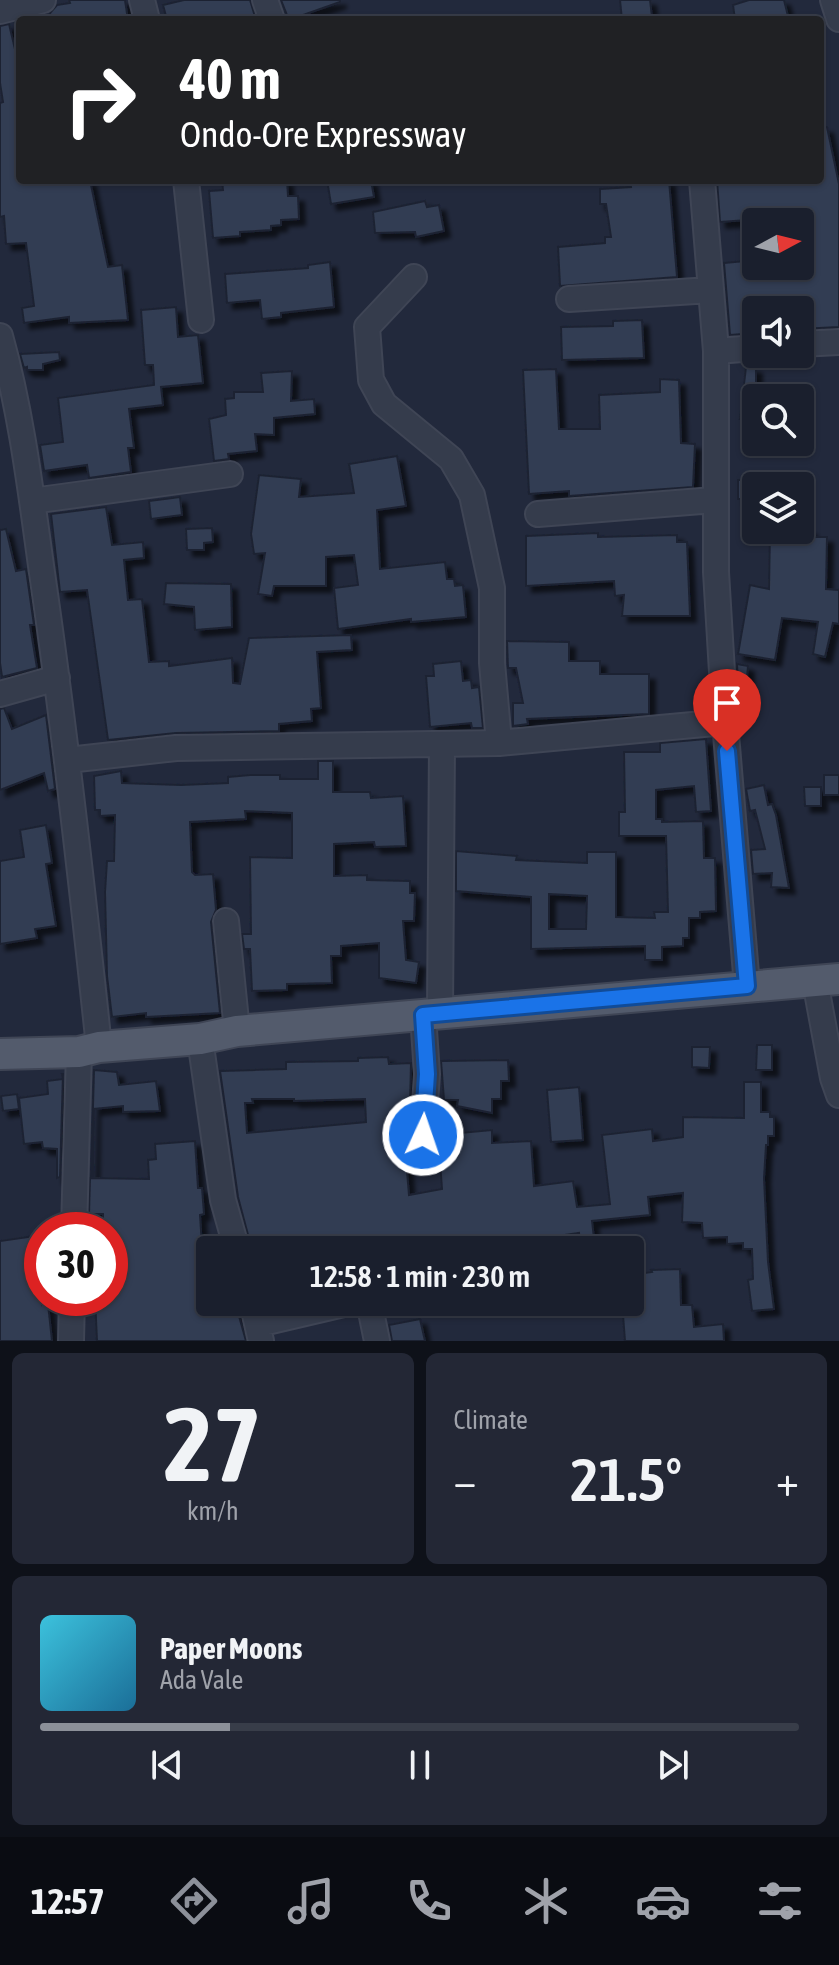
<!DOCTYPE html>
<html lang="en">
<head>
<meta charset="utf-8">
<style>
  :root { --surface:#1a1f2d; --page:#232735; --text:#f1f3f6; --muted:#9fa2aa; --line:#383d49; --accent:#8c9099 }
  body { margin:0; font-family:"Asap Condensed",sans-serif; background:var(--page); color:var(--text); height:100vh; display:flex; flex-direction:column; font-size:30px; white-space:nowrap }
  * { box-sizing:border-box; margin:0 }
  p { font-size:26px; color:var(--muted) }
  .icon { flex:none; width:44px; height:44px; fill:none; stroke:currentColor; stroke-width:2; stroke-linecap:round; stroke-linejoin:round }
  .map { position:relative; height:1341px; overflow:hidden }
  .sheet { display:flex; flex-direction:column; gap:12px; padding:12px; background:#0e1119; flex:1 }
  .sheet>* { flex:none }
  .banner { position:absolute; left:16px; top:16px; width:808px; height:168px; border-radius:8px; box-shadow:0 2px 6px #0004,0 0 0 2px var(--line); background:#202124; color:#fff; overflow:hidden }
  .needle { width:52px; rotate:83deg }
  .tools { position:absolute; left:742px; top:208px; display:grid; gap:16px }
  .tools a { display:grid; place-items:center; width:72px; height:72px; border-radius:8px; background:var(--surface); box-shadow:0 2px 6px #0004,0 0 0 2px var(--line); font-size:40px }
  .speed { position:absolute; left:24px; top:1212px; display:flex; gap:16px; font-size:40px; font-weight:700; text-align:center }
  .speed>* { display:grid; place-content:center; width:104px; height:104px; border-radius:50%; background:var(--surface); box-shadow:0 2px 6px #0004,0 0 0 2px var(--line); line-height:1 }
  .speed .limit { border:12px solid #d22; background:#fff; color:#111 }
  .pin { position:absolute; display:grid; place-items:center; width:68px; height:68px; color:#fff; margin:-82px -34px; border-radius:50% 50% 50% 0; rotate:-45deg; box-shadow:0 0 8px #0007 }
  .pin .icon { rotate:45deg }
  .me { position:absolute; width:88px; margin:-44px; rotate:3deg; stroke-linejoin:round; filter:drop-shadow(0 0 6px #0008) }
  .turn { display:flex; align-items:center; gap:28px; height:168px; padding:0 32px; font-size:36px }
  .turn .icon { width:104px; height:104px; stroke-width:2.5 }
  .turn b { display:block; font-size:56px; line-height:68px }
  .big { font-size:60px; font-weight:600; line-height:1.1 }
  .sheet .widget { flex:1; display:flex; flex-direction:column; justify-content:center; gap:12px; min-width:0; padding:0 28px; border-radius:12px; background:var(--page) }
  .sheet .dial { align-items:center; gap:0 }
  .dial b { font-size:104px; line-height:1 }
  .song { display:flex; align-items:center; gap:24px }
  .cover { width:96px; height:96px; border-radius:12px; background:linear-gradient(135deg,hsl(190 70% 55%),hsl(200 70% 35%)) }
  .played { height:8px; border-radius:4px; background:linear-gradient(90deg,var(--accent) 25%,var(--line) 25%) }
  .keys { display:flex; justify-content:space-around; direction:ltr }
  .heat { display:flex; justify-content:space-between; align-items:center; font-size:44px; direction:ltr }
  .sheet .tiles { flex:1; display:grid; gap:12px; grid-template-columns:1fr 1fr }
  .widget:last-child { grid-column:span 2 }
  .trip { position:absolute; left:196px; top:1236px; width:448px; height:80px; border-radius:8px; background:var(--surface); box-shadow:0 2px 6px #0004,0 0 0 2px var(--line); font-weight:600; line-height:80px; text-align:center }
  .menu { display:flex; height:128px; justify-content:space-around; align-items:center; background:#0a0c12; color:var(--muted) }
  .menu .icon { width:56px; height:56px }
  .menu .selected { color:var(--accent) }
  .menu b { font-size:36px; color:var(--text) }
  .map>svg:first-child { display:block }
  .building { fill:#333d52; stroke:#1d2333; stroke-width:2; fill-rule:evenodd; filter:url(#shadow) }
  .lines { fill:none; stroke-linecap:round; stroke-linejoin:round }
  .minor-casing { stroke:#3f4555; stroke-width:28 }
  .major-casing { stroke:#3f4555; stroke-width:34 }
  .minor { stroke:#353c4c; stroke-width:24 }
  .major { stroke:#535b6c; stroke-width:30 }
  .route-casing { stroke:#114b97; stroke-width:20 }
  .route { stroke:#1a73e8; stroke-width:14 }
</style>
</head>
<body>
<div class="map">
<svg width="839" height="1341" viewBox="0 0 839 1341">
  <defs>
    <filter id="shadow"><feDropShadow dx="6" dy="6" stdDeviation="2" flood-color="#0009"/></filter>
  </defs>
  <rect width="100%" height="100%" fill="#22293c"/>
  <path class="building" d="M69 0H125L128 20H51L50 13 57 5 70 3Z
    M184 0H250L256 20H167L163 5Z
    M281 0H340V2L289 20Z
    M620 0H650L652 17 622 20Z
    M749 0H784L789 20H735L733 5Z
    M9 24 20 70V180H90L108 267 122 265 128 320 69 323V317L24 323 22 308 34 306 26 243 6 244 4 216 0 217V103L3 102 0 83V26Z
    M827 127 839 184V327L800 329V310H756V333L730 335 724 263 756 260V266H800V222H777V218L720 222 717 180H820V128Z
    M222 180H287L288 196H298L299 219 281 220V225L271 226V230L240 232V236L213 238 209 191 223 190Z
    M327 180H371L374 197 331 204Z
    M630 180H669L677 277 560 286 558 247 605 243V237H611L606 204H600V189L631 187Z
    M425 201 427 207 439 205 444 231 416 237 415 232 375 233 373 212Z
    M330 262 334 307 281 313V317L262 319 260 300 227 303 225 274 308 268V265Z
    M176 307 178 337 198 335 203 383 161 387 163 405 129 409 134 448H128L131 472 89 478 87 465 44 471 40 445 63 442 58 398 154 385 153 365H145L141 310Z
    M642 320 644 358 562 360 561 327 613 326V321Z
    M59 352 60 360 43 364V370H27V367L24 368 20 354Z
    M746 367 756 368V419H740Z
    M556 369 559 429H600L599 395 660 392V379L679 380 681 443 695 444 693 487 569 496V491L529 494 523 370Z
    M292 371 291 401 314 399 315 414 274 418V435L255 434 257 451 228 454 229 459 214 461 209 419 226 415 225 399 234 398V392H263L261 373Z
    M397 456 406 506 377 510 380 569 445 562 447 579H454L455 586 463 585 466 617 411 622V619L338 629 334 588 358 585 354 555 326 557V586H274L272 596 258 594 265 553 254 554 251 534 259 475 301 479 299 497 354 493 349 464Z
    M738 480H756V499H738Z
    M180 497 182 515 151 519 149 501Z
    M106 507 112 545 143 542 144 558 124 560 128 600 142 599 149 662 169 661V666L232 658 233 683 240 684 249 638 351 635 352 650 317 652 321 708 311 709 312 721 279 724V731L176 733 108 740 87 590 60 592 51 514Z
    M212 528 213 542 204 543V550H187L186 529Z
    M6 529 16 571 26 569 34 625H30L37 668 2 677 0 663V530Z
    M770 530H811V537H827L826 589 839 590V624L833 623 825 657 813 654 818 622 782 618 775 660 738 654 750 585 769 589Z
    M598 533V537L677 535V542H687L690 616H622L624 595 615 596 614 581 526 586V536Z
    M166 583 231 584 232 627 195 630 194 607 164 604Z
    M507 641 569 642V661H600V674H649V714L527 719 528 724 513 726V703H523L516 668H508Z
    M461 661 463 681 471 680 472 688 479 687 483 728H472L471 723 430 727 426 676H434L433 664Z
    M737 664 748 666 746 689 738 688Z
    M4 708 12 729 46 715 55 789 48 791 44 773 0 790V709Z
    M706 739 711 811 696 812 694 786 656 790V819H662V822L703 821 704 858H715L716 911 700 912V918H689V938H683V946L662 947V960H645V946L531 949V897L456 891V851L517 856 516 860 587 863V852H616V917L655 918 654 912H668L666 836H619V812H625L624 752H660V743ZM549 894 587 896 586 929H549Z
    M318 761H333V792H370L371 798 403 796 406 846 375 847 374 842 334 844V876L367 875V880L410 881V893H415L414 921H403L406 960 419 962 416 983 379 978V943L341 946V956H331L332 983 287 984V990L252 991 250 949H244L242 934H251L250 857 292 858V813L245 811 246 819 190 822 192 872 195 875 213 874 216 910 211 922 220 1013 146 1017V1013L112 1017 107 976 105 892 107 861H114L115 815 100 816V810H95L94 776 121 771 122 783 181 785 228 783V777L250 775H280V779H318Z
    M824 775H839V795H824Z
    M764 785 768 805 772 804 776 815 789 888 771 887 772 873 753 874 751 850 765 849 755 810 750 811 746 789Z
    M804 787H821V806H805Z
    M46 825 52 863 46 864 56 926 35 929 37 938 0 944V861L24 857 20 830Z
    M757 1045H772V1070H756Z
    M692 1047H710L709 1068 692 1067Z
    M388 1057 389 1064 411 1063 410 1105 400 1106 401 1121 398 1122 401 1160 406 1159 409 1195 442 1189 438 1135 492 1130V1143L531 1141 534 1186 573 1181 577 1207 610 1204 602 1135 652 1129 653 1141 683 1137V1117L744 1118V1082H761V1112H770V1117H774V1136H768V1145H766L764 1178 768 1262 774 1309 752 1311 748 1280 753 1279 752 1249H743V1243L727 1244V1237L703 1238 702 1223 682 1222 683 1193 648 1197 650 1215 592 1221 594 1238 580 1240 579 1233 537 1239 538 1244 492 1250H300L299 1248 252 1250 238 1197 220 1071 286 1069V1062L358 1061V1058ZM252 1099H294V1101L365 1099 366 1122 247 1133 245 1103H253Z
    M508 1060 509 1081H501V1099H492V1113L457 1106 458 1100H444L441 1061Z
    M94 1070 117 1072 119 1085 156 1081 160 1111 123 1112V1106L94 1109 93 1176H91Z
    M62 1074H63L60 1177 57 1178V1149L43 1148 42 1142 24 1144 19 1098 48 1094 47 1081 63 1079Z
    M579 1087 583 1140 551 1142 547 1090Z
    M17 1094 19 1109 3 1111 1 1096Z
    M195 1141 198 1188H202L204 1214 200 1215 203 1262 206 1283 210 1282V1302H235L246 1341H97L95 1298H110V1230H103V1214H89L90 1178 149 1179 148 1160 156 1159 155 1144Z
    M42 1235V1305L48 1304 52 1341H0V1241Z
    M680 1269 681 1305H692L694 1327 723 1324 724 1341H625L622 1302H630V1275L652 1272 651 1270Z
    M420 1319 425 1341H392L389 1325Z"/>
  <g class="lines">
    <g class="minor-casing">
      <path id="minor" d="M142 0 147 20
        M265 0 272 20
        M833 0 839 19
        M0 11 43 0
        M186 180 201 320
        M702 180 716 351V572L725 722 747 986
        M414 277 367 327 371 380 384 404 451 459 472 495 492 588V663L499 743
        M569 299 711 290
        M0 336C23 418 32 503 44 587 66 740 83 894 99 1047
        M800 344 839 342
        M716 351 756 348
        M32 501 230 474
        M538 514 714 500
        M0 694 57 678
        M68 760 176 748 499 743 725 722
        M226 921 237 1031
        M815 981 833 1078 839 1095
        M440 1013 442 744
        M200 1039 223 1200 237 1250
        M421 1163 427 1074 423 1015
        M74 1230 79 1052
        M252 1302 261 1341
        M369 1302 377 1341
        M258 1324 352 1302
        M71 1341 72 1298"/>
    </g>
    <g class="major-casing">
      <path id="major" d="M0 1054 79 1052 99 1047 200 1039 237 1031 839 979"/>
    </g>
    <use href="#minor" class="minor"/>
    <use href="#major" class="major"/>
  </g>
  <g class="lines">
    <g class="route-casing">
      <path id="route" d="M423 1135 427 1074 423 1015 747 986 727 751"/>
    </g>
    <use href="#route" class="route"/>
  </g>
</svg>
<div class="tools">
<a><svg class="needle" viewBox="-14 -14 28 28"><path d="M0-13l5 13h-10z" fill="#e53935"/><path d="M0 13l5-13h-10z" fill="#9fa2aa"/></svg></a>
<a><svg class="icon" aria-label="sound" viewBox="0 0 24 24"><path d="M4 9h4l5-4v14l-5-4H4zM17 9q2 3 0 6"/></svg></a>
<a><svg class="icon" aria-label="search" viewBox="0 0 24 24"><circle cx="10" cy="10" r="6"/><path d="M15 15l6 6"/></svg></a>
<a><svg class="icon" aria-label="layers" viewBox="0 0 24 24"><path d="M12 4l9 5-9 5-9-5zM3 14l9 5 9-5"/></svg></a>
</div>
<div class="speed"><div class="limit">30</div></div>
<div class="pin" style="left:727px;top:751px;background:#d93025"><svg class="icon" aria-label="arrive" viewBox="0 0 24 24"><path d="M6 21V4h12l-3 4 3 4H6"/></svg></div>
<svg class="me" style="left:423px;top:1135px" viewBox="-20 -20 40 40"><circle r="17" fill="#1a73e8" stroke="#fff" stroke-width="3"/><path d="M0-11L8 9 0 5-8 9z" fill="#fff"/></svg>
<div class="trip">12:58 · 1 min · 230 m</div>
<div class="banner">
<div class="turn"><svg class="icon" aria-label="right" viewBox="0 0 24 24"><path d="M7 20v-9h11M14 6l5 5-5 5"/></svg><div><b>40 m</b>Ondo-Ore Expressway</div></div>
</div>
</div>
<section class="sheet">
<div class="tiles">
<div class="widget dial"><b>27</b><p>km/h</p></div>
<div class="widget"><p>Climate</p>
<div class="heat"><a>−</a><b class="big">21.5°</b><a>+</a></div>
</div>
<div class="widget">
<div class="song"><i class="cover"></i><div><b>Paper Moons</b><p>Ada Vale</p></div></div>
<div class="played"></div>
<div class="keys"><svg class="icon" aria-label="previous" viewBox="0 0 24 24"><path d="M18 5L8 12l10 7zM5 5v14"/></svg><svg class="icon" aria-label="pause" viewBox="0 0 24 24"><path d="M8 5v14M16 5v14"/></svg><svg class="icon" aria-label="next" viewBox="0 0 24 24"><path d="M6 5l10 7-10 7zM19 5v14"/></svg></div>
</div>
</div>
</section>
<nav class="menu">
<b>12:57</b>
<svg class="icon selected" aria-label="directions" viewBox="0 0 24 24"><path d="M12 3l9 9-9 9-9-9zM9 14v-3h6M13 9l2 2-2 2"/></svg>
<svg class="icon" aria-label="music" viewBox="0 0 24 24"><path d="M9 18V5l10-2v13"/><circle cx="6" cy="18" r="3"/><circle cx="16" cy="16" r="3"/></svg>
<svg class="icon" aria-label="phone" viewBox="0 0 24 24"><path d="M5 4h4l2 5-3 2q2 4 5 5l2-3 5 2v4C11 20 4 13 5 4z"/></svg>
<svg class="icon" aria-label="climate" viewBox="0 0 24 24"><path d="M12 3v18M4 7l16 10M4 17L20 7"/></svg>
<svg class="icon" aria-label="car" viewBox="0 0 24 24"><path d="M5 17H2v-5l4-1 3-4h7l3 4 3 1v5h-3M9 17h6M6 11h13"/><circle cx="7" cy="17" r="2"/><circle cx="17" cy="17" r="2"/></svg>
<svg class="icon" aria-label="filters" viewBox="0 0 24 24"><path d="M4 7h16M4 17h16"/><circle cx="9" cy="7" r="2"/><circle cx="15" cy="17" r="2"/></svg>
</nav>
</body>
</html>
